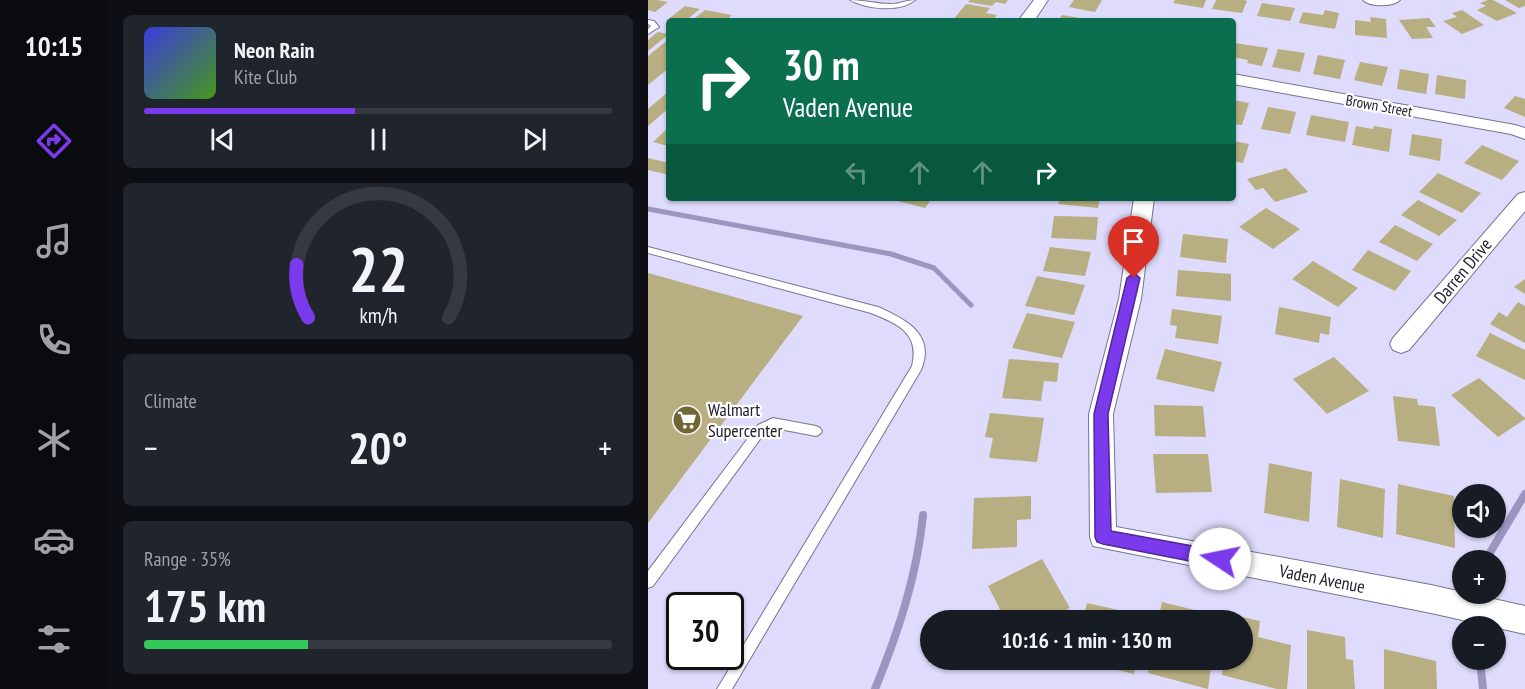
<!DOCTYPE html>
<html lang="en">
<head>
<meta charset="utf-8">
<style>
  :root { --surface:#171b24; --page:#20242c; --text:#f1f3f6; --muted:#9ea1a6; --line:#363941; --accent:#7c3aed }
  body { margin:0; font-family:"PT Sans Narrow",sans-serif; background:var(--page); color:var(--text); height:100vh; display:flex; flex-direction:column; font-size:22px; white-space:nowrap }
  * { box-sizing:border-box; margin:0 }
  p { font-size:20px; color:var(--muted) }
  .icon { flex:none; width:33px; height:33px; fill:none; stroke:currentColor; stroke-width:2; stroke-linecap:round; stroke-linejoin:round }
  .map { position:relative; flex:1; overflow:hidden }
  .sheet { display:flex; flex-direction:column; gap:15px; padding:15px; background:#0d0f14; width:540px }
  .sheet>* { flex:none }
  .top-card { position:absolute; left:18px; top:18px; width:570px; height:183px; border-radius:6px; box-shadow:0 2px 4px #0004; background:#0b6e4f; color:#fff; overflow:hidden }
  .controls { position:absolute; left:804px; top:484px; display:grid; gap:12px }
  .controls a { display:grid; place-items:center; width:54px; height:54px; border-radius:50%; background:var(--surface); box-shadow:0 2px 4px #0004; font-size:30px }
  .speed { position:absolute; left:18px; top:592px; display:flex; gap:12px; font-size:30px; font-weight:700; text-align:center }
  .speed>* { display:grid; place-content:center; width:78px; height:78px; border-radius:50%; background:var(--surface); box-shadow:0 2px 4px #0004; line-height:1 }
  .speed .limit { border:3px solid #111; border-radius:9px; background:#fff; color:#111 }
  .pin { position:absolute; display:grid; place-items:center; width:51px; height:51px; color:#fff; margin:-62px -26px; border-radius:50% 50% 50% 0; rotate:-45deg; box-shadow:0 0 6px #0007 }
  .pin .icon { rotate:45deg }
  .me { position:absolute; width:66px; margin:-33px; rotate:281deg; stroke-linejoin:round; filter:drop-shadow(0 0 4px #0008) }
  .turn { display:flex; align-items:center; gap:21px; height:126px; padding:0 18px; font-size:27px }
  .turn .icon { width:78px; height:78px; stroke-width:2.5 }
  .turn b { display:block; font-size:42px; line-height:51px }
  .lanes { display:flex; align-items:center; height:57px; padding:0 18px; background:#0003; justify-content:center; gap:30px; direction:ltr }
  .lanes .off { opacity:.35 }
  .big { font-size:45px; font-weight:700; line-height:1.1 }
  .sheet .widget { flex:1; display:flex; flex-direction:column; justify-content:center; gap:9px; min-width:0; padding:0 21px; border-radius:9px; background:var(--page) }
  .sheet .dial { align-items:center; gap:0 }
  .dial svg { height:156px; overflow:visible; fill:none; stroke:var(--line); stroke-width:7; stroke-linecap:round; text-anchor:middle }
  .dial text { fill:var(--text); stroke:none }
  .song { display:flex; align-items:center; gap:18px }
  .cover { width:72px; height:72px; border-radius:9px; background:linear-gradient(135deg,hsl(240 70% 55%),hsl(100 70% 35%)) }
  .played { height:6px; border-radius:3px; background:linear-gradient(90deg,var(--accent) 45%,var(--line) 45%) }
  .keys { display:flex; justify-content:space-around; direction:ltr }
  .heat { display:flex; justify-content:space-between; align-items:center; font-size:33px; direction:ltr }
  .charge { height:9px; border-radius:4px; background:linear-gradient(90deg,#34c759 35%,var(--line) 0) }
  .trip { position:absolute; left:272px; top:610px; width:333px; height:60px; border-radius:30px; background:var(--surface); box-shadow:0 2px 4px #0004; font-weight:700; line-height:60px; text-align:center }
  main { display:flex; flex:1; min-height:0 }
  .dock { display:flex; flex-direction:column; width:108px; justify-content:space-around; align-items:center; background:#090b0e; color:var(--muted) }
  .dock .icon { width:42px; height:42px }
  .dock .on { color:var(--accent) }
  .dock b { font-size:27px; color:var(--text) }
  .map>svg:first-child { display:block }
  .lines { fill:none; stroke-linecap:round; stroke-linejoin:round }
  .stream-far1 { stroke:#9b96c0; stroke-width:5 }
  .stream { stroke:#9b96c0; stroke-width:8 }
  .building { fill:#b7ae81 }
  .lane-casing { stroke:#777491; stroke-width:2 }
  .street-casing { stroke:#777491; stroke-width:2 }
  .lane { fill:#fff; fill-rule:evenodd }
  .street { fill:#fff; fill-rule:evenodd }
  .route { fill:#7c3aed; stroke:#51269a; stroke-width:1.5 }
  .labels { text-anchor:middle; stroke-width:4.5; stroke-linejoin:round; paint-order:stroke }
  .far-street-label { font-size:15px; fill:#21202c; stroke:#fff }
  .street-label { font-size:18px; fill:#21202c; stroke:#fff }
  .poi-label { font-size:18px; fill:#21202c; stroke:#fff; text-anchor:start }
</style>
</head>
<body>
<main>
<nav class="dock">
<b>10:15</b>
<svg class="icon on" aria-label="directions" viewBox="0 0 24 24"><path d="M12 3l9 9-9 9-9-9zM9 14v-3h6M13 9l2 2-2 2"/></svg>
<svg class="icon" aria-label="music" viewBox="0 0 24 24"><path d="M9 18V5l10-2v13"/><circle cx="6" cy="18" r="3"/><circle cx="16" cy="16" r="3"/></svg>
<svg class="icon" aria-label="phone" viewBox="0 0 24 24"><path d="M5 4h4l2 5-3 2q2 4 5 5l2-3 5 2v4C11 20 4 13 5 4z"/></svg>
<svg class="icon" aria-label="climate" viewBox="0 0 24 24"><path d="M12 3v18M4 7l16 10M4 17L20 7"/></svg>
<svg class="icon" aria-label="car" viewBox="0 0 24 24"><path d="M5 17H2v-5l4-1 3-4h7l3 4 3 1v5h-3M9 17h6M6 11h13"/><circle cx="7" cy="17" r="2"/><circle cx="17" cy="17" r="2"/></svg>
<svg class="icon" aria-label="filters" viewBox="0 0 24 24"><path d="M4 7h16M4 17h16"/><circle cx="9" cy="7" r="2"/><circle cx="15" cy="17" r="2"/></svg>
</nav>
<section class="sheet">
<div class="widget">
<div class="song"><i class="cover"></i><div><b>Neon Rain</b><p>Kite Club</p></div></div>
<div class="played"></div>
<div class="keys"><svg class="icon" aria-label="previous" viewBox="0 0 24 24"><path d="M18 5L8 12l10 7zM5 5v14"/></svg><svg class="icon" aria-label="pause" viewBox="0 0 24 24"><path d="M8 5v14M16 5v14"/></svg><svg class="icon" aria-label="next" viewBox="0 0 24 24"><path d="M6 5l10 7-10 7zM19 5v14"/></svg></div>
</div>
<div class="widget dial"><svg viewBox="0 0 100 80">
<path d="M14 69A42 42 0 1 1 86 69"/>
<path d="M14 69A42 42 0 0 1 8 42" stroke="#7c3aed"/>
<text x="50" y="56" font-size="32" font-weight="700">22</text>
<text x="50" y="72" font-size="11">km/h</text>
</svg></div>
<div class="widget"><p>Climate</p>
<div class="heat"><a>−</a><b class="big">20°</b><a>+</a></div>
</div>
<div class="widget"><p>Range · 35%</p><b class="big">175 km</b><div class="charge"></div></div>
</section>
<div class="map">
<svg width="877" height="689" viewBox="0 0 877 689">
  <rect width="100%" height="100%" fill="#dedbfc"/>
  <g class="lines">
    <path class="stream-far1" d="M0 209 243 254 286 268 323 305"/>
    <path class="stream" d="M837 561 877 494
      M832 660 835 689
      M227 689C250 633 269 576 275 515"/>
  </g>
  <path class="building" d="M0 0H9L20 2 7 12 0 10Z
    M322 0H360L357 4 348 2 344 6 320 2Z
    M426 0H454L447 12 421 7Z
    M527 0H558L555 8 525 3Z
    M568 0H596L599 1 594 13 564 9Z
    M840 0H845L869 13 849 21 829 10 838 6 832 3Z
    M857 0H877V6L871 8Z
    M614 3 647 8 642 21 609 16Z
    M318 4 342 8 338 13 349 15 344 21 305 20Z
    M37 6 52 9 37 21H18Z
    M57 10 84 15 77 21H43Z
    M677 10 691 13 687 29 651 23 655 12 675 15Z
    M814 10 836 25 814 34 795 21 809 17 804 13Z
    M414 15 444 20V21H410Z
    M722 17 738 19 739 38 707 35V20L723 22Z
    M781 18 788 27H778L785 38 764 39 751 20Z
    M10 32 21 34 0 51V40Z
    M21 39V68L0 85V56Z
    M586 43 620 48 614 66 599 63 600 60 585 57Z
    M630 49 657 53 652 72 624 67Z
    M670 55 697 60 692 79 665 74Z
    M712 62 740 67 734 86 706 80Z
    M752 69 781 74 778 94 749 89Z
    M789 75 818 80 817 99 787 94Z
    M21 91V108L0 126V109Z
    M867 96 877 99V117L856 108Z
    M585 100 601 103 594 125 585 124Z
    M620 107 648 112 642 134 613 129Z
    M663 115 701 122 697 142 658 135Z
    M708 126 725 129 726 126 744 129 741 152 704 145Z
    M21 127 20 146 5 142Z
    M764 134 794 139 792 161 761 155Z
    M585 141 601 144 595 163 585 161Z
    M834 145 871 161 854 180 816 163Z
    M0 158 21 163V175L0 170Z
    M638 168 660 192 627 202 615 188 608 190 599 179Z
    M790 173 833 193 814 213 771 192Z
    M238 198H284L277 208Z
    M412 198H452L450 208 410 204Z
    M770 200 809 220 791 236 753 215Z
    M618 208 652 229 625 249 591 227Z
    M406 216 450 217 448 240 403 238Z
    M747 225 785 244 769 261 731 242Z
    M535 234 580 239 578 263 532 257Z
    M402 247 443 252 437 276 395 271Z
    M720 250 763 271 747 291 704 270Z
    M665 261 710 288 690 307 644 279Z
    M530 270 583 274V301L528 296Z
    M0 273 155 316 0 523Z
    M389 276 437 285 426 315 377 306Z
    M877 279V294L866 287Z
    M870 302 877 306V343L842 324 851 312 859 317Z
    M631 307 683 317 681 335 672 333 671 343 627 334Z
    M524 309 574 316 570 344 527 338 529 326 522 325Z
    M379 313 427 322 414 358 364 348Z
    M842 333 877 350V380L828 356Z
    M517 349 574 362 566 392 508 379Z
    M686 357 721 391 679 414 645 379Z
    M361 359 411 363 409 382 396 381 393 401 354 398Z
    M831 378 877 418V419L850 437 803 395Z
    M745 396 769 399 770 405 787 407 792 446 750 441Z
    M506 405 555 406 558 437 507 436Z
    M342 413 396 418 389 462 341 458 345 438 337 437Z
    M505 454H560L564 492 508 493Z
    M621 463 664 472 661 522 616 513Z
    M692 479 737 489 735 538 689 527Z
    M750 484 806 496 807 548 748 534Z
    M383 496V519L369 520V547L324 549 326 498Z
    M394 559 422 608 399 621H348L344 613 352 609 340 586Z
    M514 602 571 616 570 621H510Z
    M439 603 497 616 496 621H434Z
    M582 614 612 621 610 637 643 645 639 689H629L574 675 576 660H594V621H581Z
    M659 630 697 637 698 659 705 660 707 689H659Z
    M736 649 788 661 789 689H736Z
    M428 660H489L486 674Z
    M502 660H564L560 689 500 673Z"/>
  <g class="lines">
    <g class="lane-casing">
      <path id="lane" d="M202 0C216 0 229 4 243 4 252 4 259 0 267 0 252 13 218 9 202 0Z
        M0 20 6 21 11 27 0 34V29L3 26 0 24Z
        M0 247 230 307C257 319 288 334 273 370L84 689H69L264 366C272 333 250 324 223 313L0 253Z
        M125 418 168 426 172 428 174 431 172 434 168 436 126 428 118 431 5 586 0 588V571L110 425Z"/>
    </g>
    <g class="street-casing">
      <path id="street" d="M386 0H400L386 21H370Z
        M715 0H752C745 7 722 7 715 0Z
        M585 74 867 125 877 128V139L863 134 585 84Z
        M877 192V211L761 350 753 353 745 350 742 344 745 338 870 194Z
        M486 198H506L493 299 465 414 468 527 783 585 877 606V634L783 613 445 546 442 537 441 414 471 299Z"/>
    </g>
    <use href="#lane" class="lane"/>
    <use href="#street" class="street"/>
  </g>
  <path class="route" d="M486 273 492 278 460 414 463 531 572 551 578 554 580 559 578 565 572 567 455 544 449 542 447 537 446 414 479 278Z"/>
  <defs>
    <g id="supermarket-disc" transform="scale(1.5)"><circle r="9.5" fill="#716734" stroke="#fff"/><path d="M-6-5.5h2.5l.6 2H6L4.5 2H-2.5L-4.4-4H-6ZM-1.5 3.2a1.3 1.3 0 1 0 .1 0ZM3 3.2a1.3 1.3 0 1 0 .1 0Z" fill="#fff"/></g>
  </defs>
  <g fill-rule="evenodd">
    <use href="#supermarket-disc" x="39" y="420"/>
  </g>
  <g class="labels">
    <g class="far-street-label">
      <text transform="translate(731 106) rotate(10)" y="5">Brown Street</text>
    </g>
    <g class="street-label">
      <text transform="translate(815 271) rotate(-50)" y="6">Darren Drive</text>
      <text transform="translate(674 579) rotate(11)" y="6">Vaden Avenue</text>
    </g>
    <g class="poi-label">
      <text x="60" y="416">Walmart<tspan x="60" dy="21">Supercenter</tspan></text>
    </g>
  </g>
</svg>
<div class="controls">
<a><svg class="icon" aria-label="sound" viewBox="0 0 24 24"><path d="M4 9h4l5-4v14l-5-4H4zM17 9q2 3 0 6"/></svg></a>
<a>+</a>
<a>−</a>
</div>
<div class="speed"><div class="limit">30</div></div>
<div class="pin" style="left:486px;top:278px;background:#d93025"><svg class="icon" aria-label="arrive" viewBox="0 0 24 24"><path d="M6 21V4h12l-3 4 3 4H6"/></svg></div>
<svg class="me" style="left:572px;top:559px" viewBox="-20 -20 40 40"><circle r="19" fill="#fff"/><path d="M0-13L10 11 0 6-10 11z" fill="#7c3aed"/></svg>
<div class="trip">10:16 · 1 min · 130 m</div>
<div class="top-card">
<div class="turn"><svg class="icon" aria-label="right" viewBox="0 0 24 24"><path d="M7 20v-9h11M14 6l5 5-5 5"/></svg><div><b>30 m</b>Vaden Avenue</div></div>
<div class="lanes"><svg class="icon off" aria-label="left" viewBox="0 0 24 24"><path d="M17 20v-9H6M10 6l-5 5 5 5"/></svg><svg class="icon off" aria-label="ahead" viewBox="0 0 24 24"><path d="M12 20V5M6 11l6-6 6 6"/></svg><svg class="icon off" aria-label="ahead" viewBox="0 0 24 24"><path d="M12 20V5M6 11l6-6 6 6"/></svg><svg class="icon" aria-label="right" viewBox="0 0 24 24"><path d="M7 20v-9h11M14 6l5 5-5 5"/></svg></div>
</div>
</div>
</main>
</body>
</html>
